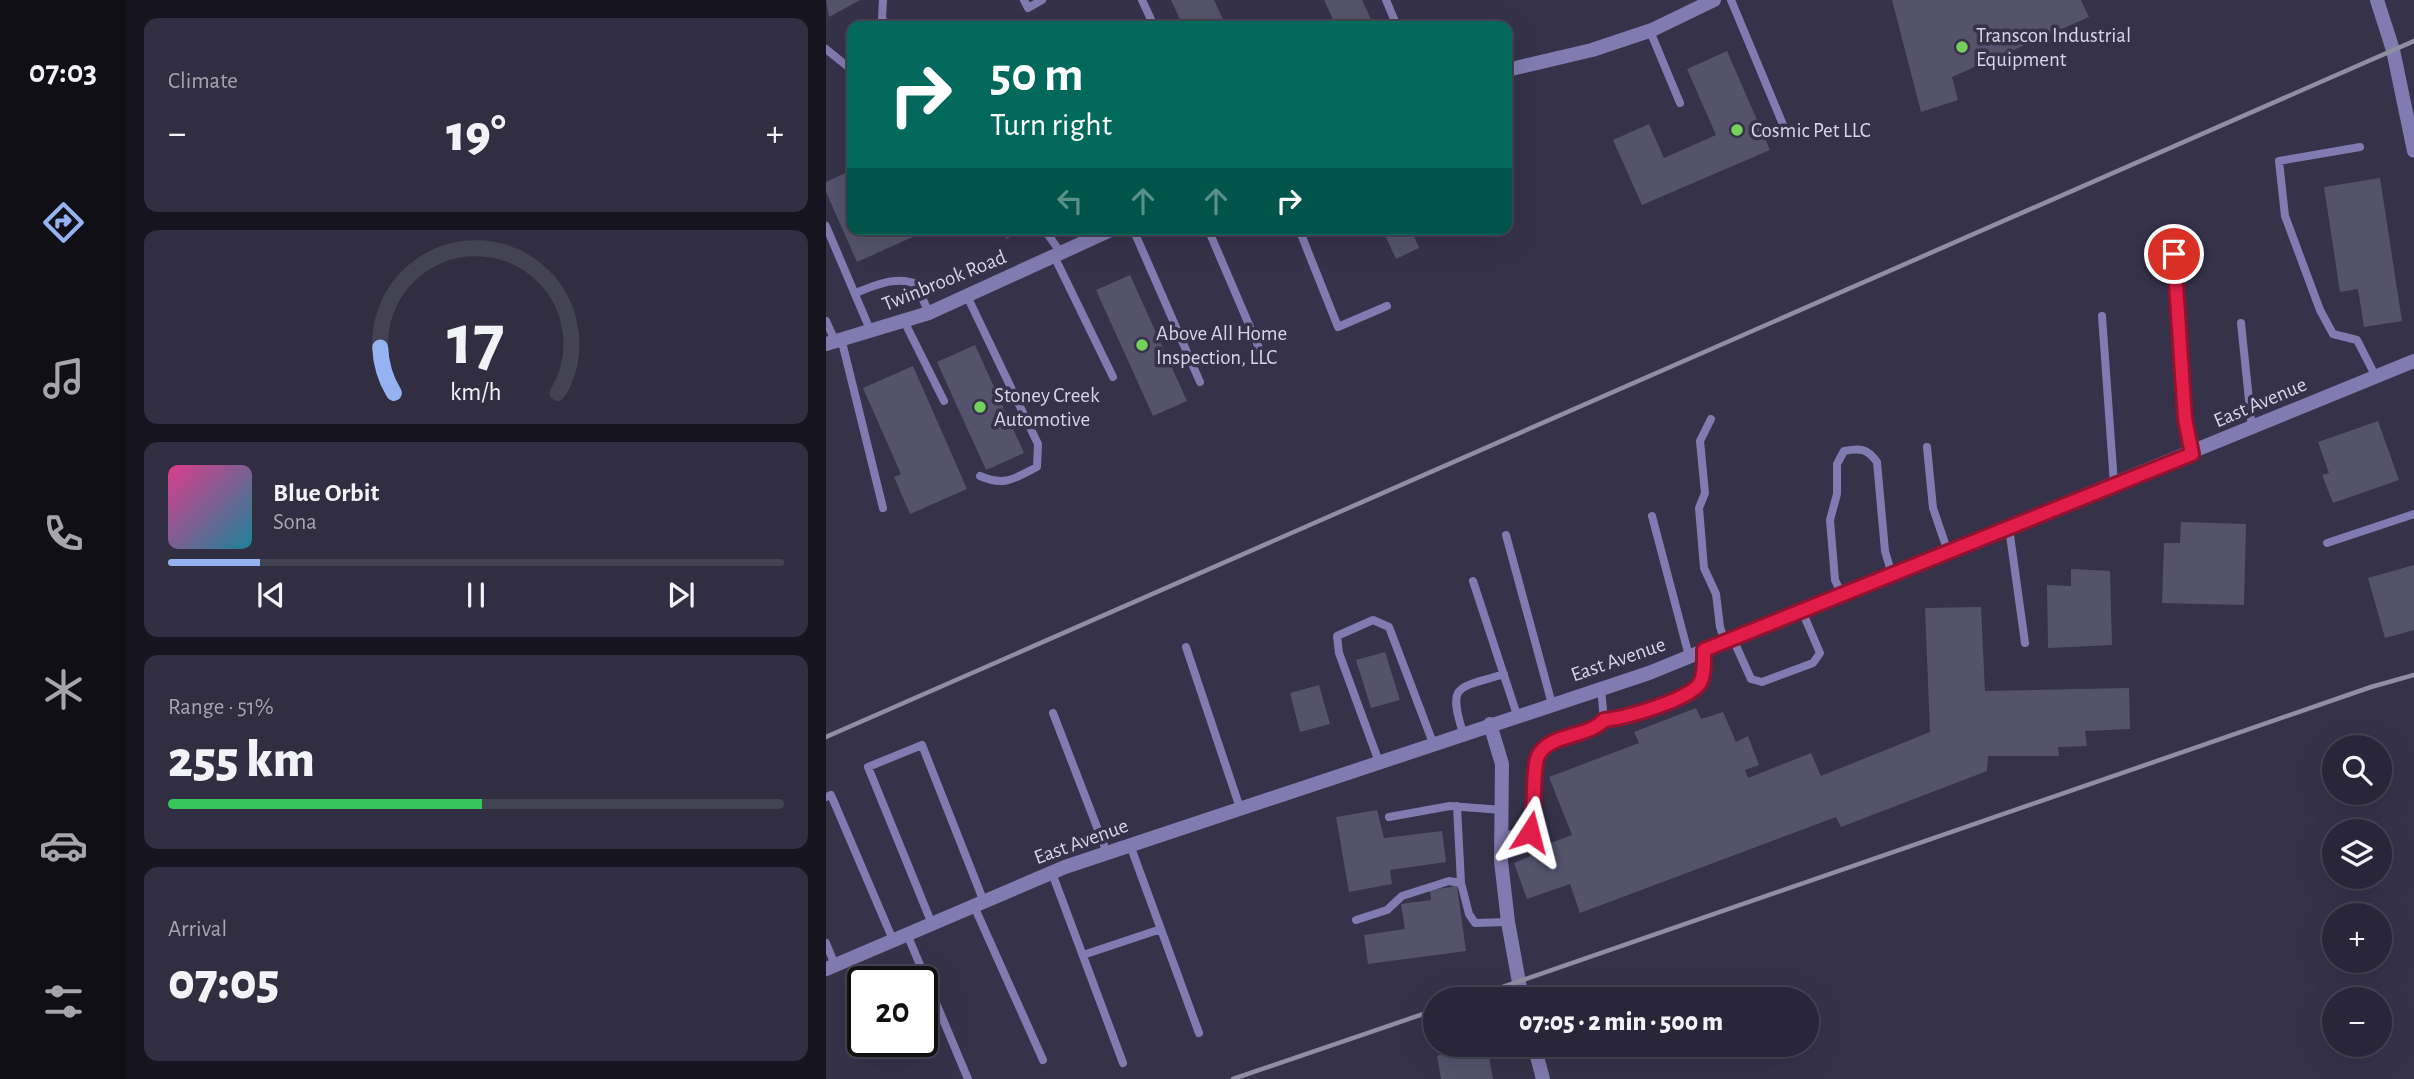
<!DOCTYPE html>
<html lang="en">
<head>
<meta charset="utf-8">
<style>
  :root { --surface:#282638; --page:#302e40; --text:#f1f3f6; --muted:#a5a5ae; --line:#444353; --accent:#95b2f1 }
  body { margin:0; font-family:"Alegreya Sans",sans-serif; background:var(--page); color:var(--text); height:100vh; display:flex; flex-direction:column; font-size:26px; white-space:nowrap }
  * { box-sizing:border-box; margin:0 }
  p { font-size:23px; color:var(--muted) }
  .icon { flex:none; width:38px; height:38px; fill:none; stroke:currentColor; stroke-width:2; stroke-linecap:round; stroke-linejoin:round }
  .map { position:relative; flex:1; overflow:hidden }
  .side { display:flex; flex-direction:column; gap:18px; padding:18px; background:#16151f; width:700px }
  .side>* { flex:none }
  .hud { position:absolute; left:21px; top:21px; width:665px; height:214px; border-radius:14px; box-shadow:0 7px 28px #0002,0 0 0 2px var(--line); background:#00695c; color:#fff; overflow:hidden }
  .buttons { position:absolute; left:1496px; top:735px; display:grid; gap:14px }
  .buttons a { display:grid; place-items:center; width:70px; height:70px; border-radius:50%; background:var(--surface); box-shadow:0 7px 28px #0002,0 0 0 2px var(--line); font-size:35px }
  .speed { position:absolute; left:21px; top:966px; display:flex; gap:14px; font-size:35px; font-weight:700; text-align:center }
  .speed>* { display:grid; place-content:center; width:91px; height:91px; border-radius:50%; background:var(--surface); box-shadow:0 7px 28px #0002,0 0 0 2px var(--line); line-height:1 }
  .speed .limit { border:4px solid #111; border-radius:10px; background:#fff; color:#111 }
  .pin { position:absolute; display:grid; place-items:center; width:60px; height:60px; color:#fff; margin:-30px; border:4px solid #fff; border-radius:50%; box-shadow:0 2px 7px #0007 }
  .me { position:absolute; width:77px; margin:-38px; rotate:9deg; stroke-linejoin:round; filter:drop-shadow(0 0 5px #0008) }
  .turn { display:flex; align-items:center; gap:24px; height:147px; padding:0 28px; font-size:32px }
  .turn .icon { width:91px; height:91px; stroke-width:2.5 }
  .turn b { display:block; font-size:49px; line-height:60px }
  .lanes { display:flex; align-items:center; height:66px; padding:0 28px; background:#0003; justify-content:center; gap:35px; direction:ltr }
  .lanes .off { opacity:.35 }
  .big { font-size:52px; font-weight:800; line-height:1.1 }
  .side .widget { flex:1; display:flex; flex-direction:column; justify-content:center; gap:10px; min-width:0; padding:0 24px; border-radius:14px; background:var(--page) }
  .side .dial { align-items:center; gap:0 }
  .dial svg { height:182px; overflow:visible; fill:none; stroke:var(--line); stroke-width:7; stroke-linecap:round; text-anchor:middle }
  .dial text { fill:var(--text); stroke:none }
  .song { display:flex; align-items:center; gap:21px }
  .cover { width:84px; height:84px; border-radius:10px; background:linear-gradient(135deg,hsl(330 70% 55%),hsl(190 70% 35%)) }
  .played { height:7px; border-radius:4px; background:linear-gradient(90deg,var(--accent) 15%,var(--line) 15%) }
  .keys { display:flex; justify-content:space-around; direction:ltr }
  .heat { display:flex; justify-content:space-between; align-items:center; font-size:38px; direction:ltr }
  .charge { height:10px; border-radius:5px; background:linear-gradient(90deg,#34c759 51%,var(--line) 0) }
  .trip { position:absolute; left:597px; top:987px; width:396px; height:70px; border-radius:35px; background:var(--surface); box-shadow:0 7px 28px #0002,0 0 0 2px var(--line); font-weight:800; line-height:70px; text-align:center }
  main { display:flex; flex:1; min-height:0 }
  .menu { display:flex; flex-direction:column; width:126px; justify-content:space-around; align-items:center; background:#100f16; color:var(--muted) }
  .menu .icon { width:49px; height:49px }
  .menu .active { color:var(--accent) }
  .menu b { font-size:32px; color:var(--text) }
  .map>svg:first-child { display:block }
  .building { fill:#55536c }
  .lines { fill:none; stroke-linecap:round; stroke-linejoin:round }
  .service { stroke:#827bb1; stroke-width:8 }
  .minor { stroke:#827bb1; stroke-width:14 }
  .tertiary { stroke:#827bb1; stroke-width:14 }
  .rail { stroke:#908ea1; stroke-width:4.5 }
  .route-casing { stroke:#92132f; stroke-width:18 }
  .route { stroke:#e11d48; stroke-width:12 }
  .poi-dot { fill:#74d25c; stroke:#35324a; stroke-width:2.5 }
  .labels { text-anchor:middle; stroke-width:7; stroke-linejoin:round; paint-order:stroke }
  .poi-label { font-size:21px; fill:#d6d5e4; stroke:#35324a; text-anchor:start }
  .street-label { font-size:21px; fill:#d6d5e4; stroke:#35324a }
</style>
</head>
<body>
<main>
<nav class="menu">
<b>07:03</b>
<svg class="icon active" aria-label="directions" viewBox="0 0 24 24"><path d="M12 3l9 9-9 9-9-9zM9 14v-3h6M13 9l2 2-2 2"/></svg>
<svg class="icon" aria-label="music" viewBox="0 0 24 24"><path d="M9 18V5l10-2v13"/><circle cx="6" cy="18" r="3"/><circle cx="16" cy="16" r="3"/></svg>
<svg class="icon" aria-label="phone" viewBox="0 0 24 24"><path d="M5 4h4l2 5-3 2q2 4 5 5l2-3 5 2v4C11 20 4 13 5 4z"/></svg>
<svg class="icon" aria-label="climate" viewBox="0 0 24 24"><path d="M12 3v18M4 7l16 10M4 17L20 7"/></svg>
<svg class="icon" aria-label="car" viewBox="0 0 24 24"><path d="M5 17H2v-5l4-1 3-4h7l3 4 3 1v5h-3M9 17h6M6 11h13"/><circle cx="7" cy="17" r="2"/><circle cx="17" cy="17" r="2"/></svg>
<svg class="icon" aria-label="filters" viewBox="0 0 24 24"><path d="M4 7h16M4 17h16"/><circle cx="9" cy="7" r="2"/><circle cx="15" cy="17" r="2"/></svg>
</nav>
<section class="side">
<div class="widget"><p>Climate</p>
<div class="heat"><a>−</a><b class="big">19°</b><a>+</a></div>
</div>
<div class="widget dial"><svg viewBox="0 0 100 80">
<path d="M14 69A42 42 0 1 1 86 69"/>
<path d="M14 69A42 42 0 0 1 8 49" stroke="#95b2f1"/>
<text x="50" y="56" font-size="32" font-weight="700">17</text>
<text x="50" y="72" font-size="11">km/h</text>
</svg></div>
<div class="widget">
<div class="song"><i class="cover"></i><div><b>Blue Orbit</b><p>Sona</p></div></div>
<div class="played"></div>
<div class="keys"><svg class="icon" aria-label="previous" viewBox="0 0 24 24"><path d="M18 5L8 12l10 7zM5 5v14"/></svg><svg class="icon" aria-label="pause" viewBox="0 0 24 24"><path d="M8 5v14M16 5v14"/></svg><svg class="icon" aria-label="next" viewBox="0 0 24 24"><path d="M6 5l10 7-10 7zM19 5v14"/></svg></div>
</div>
<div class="widget"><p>Range · 51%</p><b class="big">255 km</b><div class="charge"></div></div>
<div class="widget"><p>Arrival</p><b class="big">07:05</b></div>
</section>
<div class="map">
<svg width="1588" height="1079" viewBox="0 0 1588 1079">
  <rect width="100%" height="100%" fill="#35324a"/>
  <path class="building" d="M0 0H34L3 17Z
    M345 0H388L400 26H357Z
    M498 0H536L548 26H510Z
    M1066 0H1255L1263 17 1126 77 1132 100 1095 112Z
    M901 51 944 150 816 205 787 140 823 124 838 158 890 135 861 69Z
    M26 170V229L100 231 31 262 0 192V182Z
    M1554 178 1576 321 1538 327 1532 289 1514 292 1498 187Z
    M175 229H202L180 239Z
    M556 229H585L593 248 570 259Z
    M304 275 361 401 327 416 270 290Z
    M149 345 198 453 160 470 111 362Z
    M87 366 141 489 84 514 68 477 75 474 37 388Z
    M1552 421 1573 480 1507 503 1496 475 1503 473 1492 442Z
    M1355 522 1420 524 1418 605 1336 603 1338 543H1354Z
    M1588 565V630L1559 638 1542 578Z
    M1245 569 1284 571 1286 645 1222 648 1221 585 1245 586Z
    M1155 607 1159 691 1303 688 1304 729 1259 731 1261 746 1232 747 1233 756H1162L1161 771 1015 827 1010 817 754 913 744 884 701 899 688 863 716 851 714 847 746 835 723 777 813 743 808 732 870 708 875 719 897 712 910 742 922 736 933 765 919 770 922 778 985 753 995 776 1104 732 1099 608Z
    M559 652 574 700 545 708 530 660Z
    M493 685 504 724 474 732 464 693Z
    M551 810 558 838 616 831 620 862 564 870 566 884 523 892 510 817Z
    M631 886 640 951 542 964 538 935 579 929 575 904 605 900 604 890Z
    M619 1045H661L667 1079H615L611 1056 620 1053Z"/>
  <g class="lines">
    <path class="service" d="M57 0 56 18 60 26
      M198 0 202 8 216 0
      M316 0 328 26
      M560 0 571 26
      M905 0 958 127
      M824 31 854 103
      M0 49 26 70
      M1534 147 1453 161 1459 216 1494 310 1507 334 1531 340 1550 377
      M0 226 45 332
      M218 229 235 253
      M307 229 374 382
      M382 229 433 348
      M473 229 512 327 561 306
      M1348 254 1359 419 1366 454
      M228 256 287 377
      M29 293C48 286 70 275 90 284L103 313
      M141 296 212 444 211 467C189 478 179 487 154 476
      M1276 316 1288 484
      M0 321 10 343
      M78 321 118 401
      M1415 323 1426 429
      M16 342 57 508
      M885 419 874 441 879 493 873 508 878 568 890 594 894 627 899 642
      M1101 447 1107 508 1122 552
      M826 516 863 656
      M1183 528 1199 643
      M680 535 726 704
      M1501 543 1588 514
      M647 581 691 715
      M1016 595 1009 580 1004 520 1011 494V464L1018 451C1034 448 1041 448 1051 462L1059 551 1066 575
      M907 639 925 679 936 682 987 663 994 653 976 611
      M360 647 414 808
      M227 713 281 853
      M778 720C799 718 864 700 874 683 879 675 878 660 878 650
      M637 733C621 682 632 689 678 674
      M553 762 513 653 511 636 547 620 563 627 607 743
      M0 797 5 795 67 940
      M631 806 635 883
      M563 817 624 806 676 810
      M675 835 703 833C709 812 707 769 712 756 723 733 762 738 778 720L775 688
      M304 845 373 1033
      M226 873 297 1063
      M148 906 217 1060
      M530 920 561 910 576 896 623 881 635 883 643 914 649 923 682 922
      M106 924 42 767 96 745 158 902
      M81 934 142 1079
      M0 943 9 965
      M257 955 335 929"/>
    <path class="minor" d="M681 70 766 50 826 30 888 0
      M0 344 103 313 287 229
      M664 724 676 764 675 861 682 922 696 999
      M708 1045 717 1079"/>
    <path class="tertiary" d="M1551 0 1567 50 1588 151
      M0 969 239 867 823 673 1588 361"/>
    <path class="rail" d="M0 737 1588 41
      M642 999 1545 687 1588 675
      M407 1079 609 1010"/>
  </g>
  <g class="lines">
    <g class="route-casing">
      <path id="route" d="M704 832C710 812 706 768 712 756 723 733 762 738 778 720 799 718 863 700 874 683 879 674 878 660 878 650L1366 454 1359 419 1348 254"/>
    </g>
    <use href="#route" class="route"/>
  </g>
  <g class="poi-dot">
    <circle cx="1136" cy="47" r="7"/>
    <circle cx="911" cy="130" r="7"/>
    <circle cx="316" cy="345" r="7"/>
    <circle cx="154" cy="407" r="7"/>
  </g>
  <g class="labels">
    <g class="poi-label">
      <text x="1150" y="42">Transcon Industrial<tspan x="1150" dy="24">Equipment</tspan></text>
      <text x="925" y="137">Cosmic Pet LLC</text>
      <text x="330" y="340">Above All Home<tspan x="330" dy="24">Inspection, LLC</tspan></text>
      <text x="168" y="402">Stoney Creek<tspan x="168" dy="24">Automotive</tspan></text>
    </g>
    <g class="street-label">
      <text transform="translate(118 280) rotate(-22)" y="7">Twinbrook Road</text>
      <text transform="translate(1434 402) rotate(-23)" y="7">East Avenue</text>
      <text transform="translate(792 659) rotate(-19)" y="7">East Avenue</text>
      <text transform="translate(255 841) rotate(-20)" y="7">East Avenue</text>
    </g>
  </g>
</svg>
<div class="buttons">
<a><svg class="icon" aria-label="search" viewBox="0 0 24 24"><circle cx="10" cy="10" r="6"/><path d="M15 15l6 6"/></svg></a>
<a><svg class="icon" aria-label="layers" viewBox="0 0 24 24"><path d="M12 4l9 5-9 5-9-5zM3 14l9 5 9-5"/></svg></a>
<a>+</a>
<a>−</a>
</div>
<div class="speed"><div class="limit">20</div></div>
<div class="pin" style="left:1348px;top:254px;background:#d93025"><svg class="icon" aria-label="arrive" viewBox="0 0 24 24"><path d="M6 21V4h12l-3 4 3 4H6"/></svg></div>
<svg class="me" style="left:704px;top:832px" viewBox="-20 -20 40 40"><path d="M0-17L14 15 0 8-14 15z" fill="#e11d48" stroke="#fff" stroke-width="4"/></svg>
<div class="trip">07:05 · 2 min · 500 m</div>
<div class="hud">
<div class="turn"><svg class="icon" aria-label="right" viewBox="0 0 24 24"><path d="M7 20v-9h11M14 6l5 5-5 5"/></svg><div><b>50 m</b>Turn right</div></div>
<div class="lanes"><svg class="icon off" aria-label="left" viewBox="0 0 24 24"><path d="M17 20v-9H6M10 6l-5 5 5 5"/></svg><svg class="icon off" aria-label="ahead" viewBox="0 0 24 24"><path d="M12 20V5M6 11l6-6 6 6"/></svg><svg class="icon off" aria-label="ahead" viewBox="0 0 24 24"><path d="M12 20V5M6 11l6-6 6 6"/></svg><svg class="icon" aria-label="right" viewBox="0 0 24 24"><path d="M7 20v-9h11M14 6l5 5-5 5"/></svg></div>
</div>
</div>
</main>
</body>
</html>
